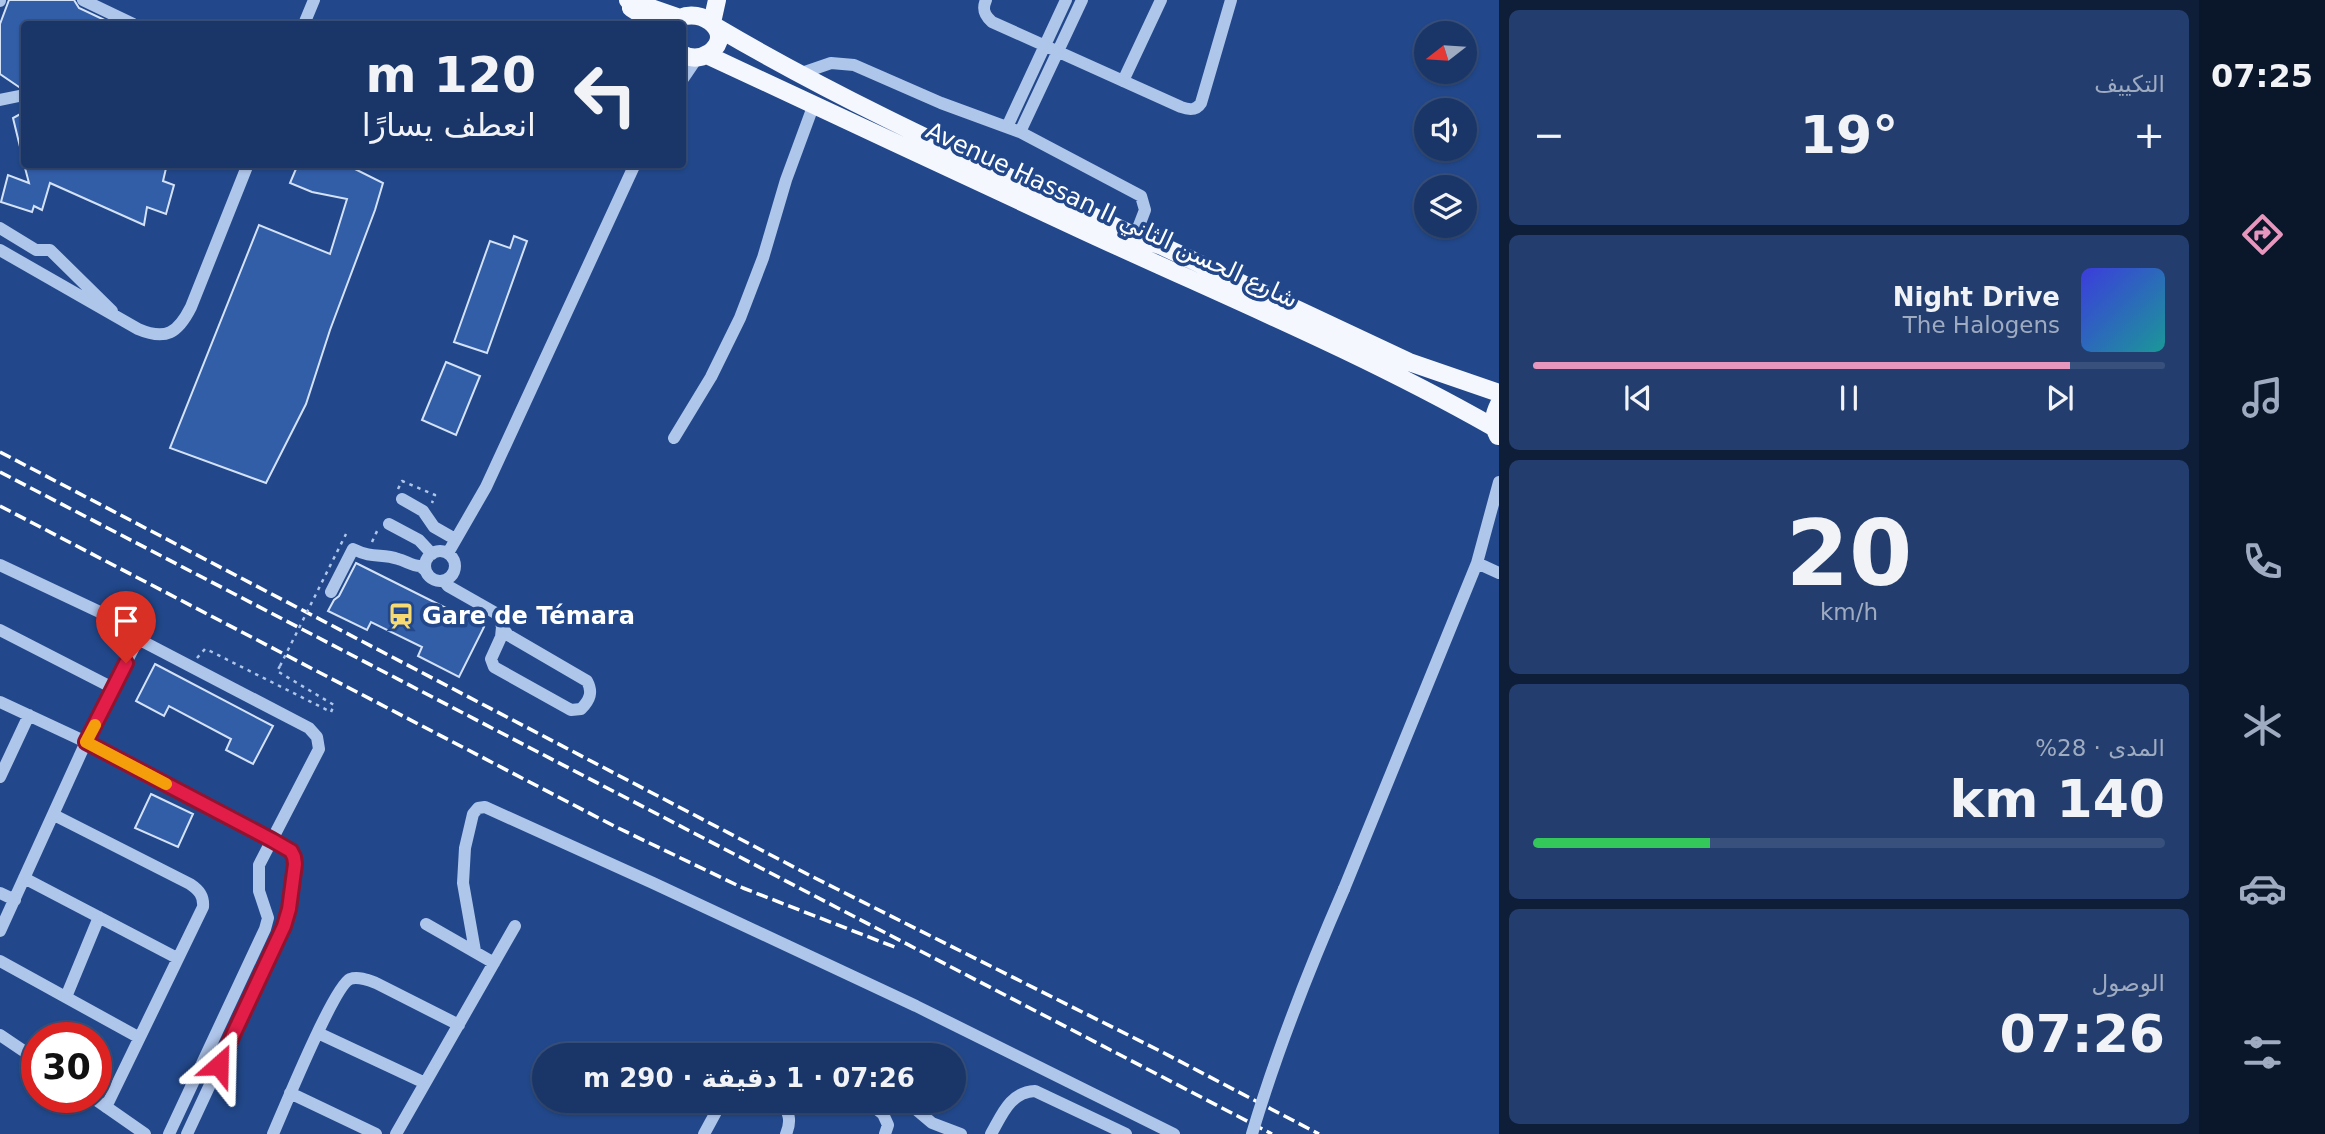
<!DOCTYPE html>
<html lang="ar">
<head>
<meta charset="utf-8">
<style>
  :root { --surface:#1a3668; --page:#233e6e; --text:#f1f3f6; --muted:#9fabc0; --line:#38507c; --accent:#e797bd }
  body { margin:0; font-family:"DejaVu Sans","Noto Naskh Arabic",sans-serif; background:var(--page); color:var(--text); direction:rtl; height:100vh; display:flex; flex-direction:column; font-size:26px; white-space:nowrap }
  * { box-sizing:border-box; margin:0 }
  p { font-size:23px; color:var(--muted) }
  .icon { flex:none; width:38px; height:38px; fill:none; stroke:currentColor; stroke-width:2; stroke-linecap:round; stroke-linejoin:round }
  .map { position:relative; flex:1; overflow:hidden; direction:ltr }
  .side { display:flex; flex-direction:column; gap:10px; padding:10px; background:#0e1e39; width:700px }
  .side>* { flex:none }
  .guide { position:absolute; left:21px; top:21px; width:665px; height:147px; border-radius:7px; box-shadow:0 2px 5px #0004,0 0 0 2px var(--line); direction:rtl; background:#1a3668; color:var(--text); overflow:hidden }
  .needle { width:46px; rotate:253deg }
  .tools { position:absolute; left:1414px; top:21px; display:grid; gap:14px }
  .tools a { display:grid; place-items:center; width:63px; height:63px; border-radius:50%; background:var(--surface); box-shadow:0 2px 5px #0004,0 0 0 2px var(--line); font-size:35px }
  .speed { position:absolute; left:21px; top:1022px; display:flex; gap:14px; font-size:35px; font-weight:700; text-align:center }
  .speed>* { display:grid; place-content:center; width:91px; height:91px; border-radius:50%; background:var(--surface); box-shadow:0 2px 5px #0004,0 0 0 2px var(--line); line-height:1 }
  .speed .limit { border:10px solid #d22; background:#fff; color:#111 }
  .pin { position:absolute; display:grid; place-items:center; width:60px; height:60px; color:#fff; margin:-72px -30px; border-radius:50% 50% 50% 0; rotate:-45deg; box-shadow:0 0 7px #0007 }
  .pin .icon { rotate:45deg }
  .me { position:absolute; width:77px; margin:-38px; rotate:25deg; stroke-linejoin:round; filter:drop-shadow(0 0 5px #0008) }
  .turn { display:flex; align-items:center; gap:24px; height:147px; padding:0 35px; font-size:32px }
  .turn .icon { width:91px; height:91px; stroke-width:2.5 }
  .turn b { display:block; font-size:49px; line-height:60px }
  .big { font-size:52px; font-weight:700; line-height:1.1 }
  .side .widget { flex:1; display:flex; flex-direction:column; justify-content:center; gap:10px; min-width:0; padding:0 24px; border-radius:10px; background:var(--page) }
  .side .dial { align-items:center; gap:0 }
  .dial b { font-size:91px; line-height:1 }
  .song { display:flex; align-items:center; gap:21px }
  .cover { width:84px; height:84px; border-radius:10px; background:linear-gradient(135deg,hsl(240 70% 55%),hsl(180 70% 35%)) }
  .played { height:7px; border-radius:4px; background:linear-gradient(90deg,var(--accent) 85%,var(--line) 85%) }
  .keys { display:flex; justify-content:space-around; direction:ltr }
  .heat { display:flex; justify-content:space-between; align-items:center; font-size:38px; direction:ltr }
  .charge { height:10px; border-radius:5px; background:linear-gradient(90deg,#34c759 28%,var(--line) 0) }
  .trip { position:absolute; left:532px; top:1043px; width:434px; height:70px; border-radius:35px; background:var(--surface); box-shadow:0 2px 5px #0004,0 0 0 2px var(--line); font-weight:700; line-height:70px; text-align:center; direction:rtl }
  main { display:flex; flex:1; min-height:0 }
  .tab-bar { display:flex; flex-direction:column; width:126px; justify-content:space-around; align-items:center; background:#0a162a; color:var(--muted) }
  .tab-bar .icon { width:49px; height:49px }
  .tab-bar .active { color:var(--accent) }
  .tab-bar b { font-size:32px; color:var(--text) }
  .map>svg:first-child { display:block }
  .building { fill:#325ea8; stroke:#d4e2f8; stroke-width:2 }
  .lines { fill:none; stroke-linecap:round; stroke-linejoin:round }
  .path { stroke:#afc6eb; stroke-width:2.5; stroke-dasharray:3.5 5; stroke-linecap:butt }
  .minor { stroke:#afc6eb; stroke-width:12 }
  .major { stroke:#f4f7fe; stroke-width:18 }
  .rail { stroke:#fff; stroke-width:3.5; stroke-dasharray:12 5; stroke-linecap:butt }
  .path-bridge { stroke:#afc6eb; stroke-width:2.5; stroke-dasharray:3.5 5; stroke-linecap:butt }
  .minor-bridge { stroke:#afc6eb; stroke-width:12 }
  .route-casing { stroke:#92132f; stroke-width:18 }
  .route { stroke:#e11d48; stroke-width:12 }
  .slow { stroke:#f59e0b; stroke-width:12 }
  .labels { text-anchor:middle; stroke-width:7; stroke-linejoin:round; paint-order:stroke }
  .street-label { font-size:24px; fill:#fff; stroke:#22488b }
  .poi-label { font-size:24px; font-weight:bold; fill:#fff; stroke:#22488b; text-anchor:start }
</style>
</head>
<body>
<main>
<nav class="tab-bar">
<b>07:25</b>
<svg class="icon active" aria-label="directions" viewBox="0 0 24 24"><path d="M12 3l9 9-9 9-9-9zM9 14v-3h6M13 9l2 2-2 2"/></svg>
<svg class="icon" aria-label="music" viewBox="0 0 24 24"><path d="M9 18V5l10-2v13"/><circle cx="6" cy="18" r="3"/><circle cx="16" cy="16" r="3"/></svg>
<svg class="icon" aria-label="phone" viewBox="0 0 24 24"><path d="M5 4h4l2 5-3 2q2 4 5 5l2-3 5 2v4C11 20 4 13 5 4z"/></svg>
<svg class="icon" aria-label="climate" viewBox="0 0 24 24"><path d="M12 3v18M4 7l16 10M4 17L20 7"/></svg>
<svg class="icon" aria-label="car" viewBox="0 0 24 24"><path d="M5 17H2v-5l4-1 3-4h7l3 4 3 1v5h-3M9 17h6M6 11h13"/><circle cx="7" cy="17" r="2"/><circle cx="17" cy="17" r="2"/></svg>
<svg class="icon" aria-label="filters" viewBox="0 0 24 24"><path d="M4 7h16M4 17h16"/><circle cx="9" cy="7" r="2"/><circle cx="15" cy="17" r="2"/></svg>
</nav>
<section class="side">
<div class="widget"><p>التكييف</p>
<div class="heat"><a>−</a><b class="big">19°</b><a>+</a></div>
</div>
<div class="widget">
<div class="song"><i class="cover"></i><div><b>Night Drive</b><p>The Halogens</p></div></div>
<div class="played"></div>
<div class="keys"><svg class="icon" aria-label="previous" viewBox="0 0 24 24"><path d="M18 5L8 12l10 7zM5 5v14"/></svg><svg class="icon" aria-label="pause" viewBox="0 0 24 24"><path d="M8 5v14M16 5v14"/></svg><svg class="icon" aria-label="next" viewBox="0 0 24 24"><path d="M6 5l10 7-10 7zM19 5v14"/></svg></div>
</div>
<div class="widget dial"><b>20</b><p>km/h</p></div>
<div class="widget"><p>المدى · 28%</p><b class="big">140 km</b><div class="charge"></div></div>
<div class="widget"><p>الوصول</p><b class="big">07:26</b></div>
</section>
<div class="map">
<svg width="1499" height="1134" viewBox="0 0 1499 1134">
  <rect width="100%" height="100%" fill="#22488b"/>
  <path class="building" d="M9 0H74L79 8 113 24H24V86L19 87 0 74V24Z
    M24 112V150L21 151 13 118Z
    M24 164H167L163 181 174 185 166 214 147 207 144 225 50 183 42 210 34 206 32 212 1 202 8 175 29 183Z
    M298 164H345L383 183 375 210 330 330 306 404 266 483 170 448 259 225 330 254 347 199 312 192 290 183Z
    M514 236 527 241 487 353 454 342 490 241 510 248Z
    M446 362 480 376 456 435 422 420Z
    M356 563 484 627 459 677 418 656 422 647 371 622 367 630 328 611 334 600 339 596Z
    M155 664 273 726 253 764 226 750 231 739 169 706 164 716 136 701Z
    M151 794 193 814 178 847 135 828Z"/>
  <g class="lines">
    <path class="path" d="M398 489 402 481 435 495 432 503
      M372 542 378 529
      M197 658 205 649 210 651 331 712 334 705 277 671 280 666"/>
    <path class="minor" d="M83 0 133 24
      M986 0C982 9 984 15 992 22L1181 107C1189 110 1196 111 1201 103L1231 0
      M0 1V0
      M304 24 314 0
      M799 74 831 63 854 65 941 103 1020 132 1141 196 1145 210 1135 236
      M682 80 697 58
      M1123 81 1161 0
      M0 100 24 95
      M1007 127 1066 0
      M1020 132 1082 0
      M0 228 36 250H50L112 311
      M0 250 138 329C166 341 178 333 191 307L248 164
      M674 438 711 377 740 318 763 258 786 180 814 104
      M402 499 423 511 434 527 455 539
      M389 524 419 540 432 554
      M425 566a15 15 0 1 1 30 0a15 15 0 1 1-30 0Z
      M448 553 486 487 635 164
      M1477 563 1499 573
      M0 565 104 614 138 639 309 728 317 737 319 749 259 865V891L268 918 265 929 169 1134
      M444 581 448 586 499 615 502 627 501 637 491 659 494 667 571 710 581 709C590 700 593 692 587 681L508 635 502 627
      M331 592 353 549C373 559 382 553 398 559 406 561 412 566 420 566L426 571
      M0 630 113 688
      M0 702 86 742 272 840C280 845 292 849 295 857 297 866 287 915 284 926L187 1134
      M0 777 29 715
      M54 815 190 884C199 890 204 896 203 907L106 1107
      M24 878 177 958
      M1344 889 1477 563 1499 482
      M0 893 15 900
      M426 924 494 963
      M0 931 86 742 138 639
      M475 951 463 883 465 848 473 814 478 808 485 807 653 883 916 1006 1174 1134
      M0 961 138 1037
      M66 997 99 917
      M318 1033 425 1083
      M0 1035 37 1060
      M744 1055 746 1052 757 1049 775 1055
      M290 1093 376 1134
      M92 1097 145 1134
      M779 1101C789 1111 792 1120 786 1134
      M867 1101 883 1114 888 1125 885 1134
      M906 1101 932 1123 961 1134
      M273 1134C283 1111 334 986 350 979 358 976 368 980 376 983L459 1025
      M396 1134 515 926
      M704 1134 722 1101
      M991 1134C1002 1115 1010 1092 1035 1091L1126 1134"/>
    <path class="major" d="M628 0 677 17
      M631 8 656 24
      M713 18 717 0
      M672 24C694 0 739 32 709 53 700 59 691 59 682 54
      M718 28C852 107 995 170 1135 236L1162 246 1409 362 1499 393
      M707 55C832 113 957 172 1082 230 1220 294 1361 352 1493 427
      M1498 436C1492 424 1493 416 1499 404"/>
    <path class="rail" d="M0 452 811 876 1162 1052 1319 1134
      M0 472 1272 1134
      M0 506 614 826 743 888 897 948"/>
    <path class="path-bridge" d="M280 666 346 534"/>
    <path class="minor-bridge" d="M1252 1134C1277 1050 1309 969 1344 889"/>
  </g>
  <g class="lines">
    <g class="route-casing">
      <path id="route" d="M126 663 86 742 272 840 291 851 294 857 295 864 289 909 284 926 219 1065"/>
    </g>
    <use href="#route" class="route"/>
    <path class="slow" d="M95 725 86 742 166 784"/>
  </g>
  <defs>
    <g id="station-bare" transform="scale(2.1)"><path d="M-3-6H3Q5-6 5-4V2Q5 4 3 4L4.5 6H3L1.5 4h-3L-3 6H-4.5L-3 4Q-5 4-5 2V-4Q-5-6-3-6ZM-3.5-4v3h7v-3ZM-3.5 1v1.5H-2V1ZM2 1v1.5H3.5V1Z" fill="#f7da71" stroke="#22488b" stroke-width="2.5" paint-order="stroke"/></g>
  </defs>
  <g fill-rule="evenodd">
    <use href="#station-bare" x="401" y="616"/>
  </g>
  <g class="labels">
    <g class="street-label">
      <text transform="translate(1112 215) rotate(25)" y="8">Avenue Hassan II شارع الحسن الثاني</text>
    </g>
    <g class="poi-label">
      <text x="422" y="624">Gare de Témara</text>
    </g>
  </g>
</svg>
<div class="tools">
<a><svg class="needle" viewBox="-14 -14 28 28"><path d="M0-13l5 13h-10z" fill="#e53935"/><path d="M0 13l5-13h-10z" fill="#9fabc0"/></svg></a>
<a><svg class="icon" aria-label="sound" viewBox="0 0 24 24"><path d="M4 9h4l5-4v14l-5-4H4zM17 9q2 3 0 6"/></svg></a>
<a><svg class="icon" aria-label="layers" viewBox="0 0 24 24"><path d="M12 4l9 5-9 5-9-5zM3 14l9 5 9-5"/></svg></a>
</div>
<div class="speed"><div class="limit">30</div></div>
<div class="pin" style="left:126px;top:663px;background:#d93025"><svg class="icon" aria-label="arrive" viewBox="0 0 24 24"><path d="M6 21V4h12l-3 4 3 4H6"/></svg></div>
<svg class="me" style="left:219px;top:1065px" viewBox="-20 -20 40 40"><path d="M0-17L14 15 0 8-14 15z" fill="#e11d48" stroke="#fff" stroke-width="4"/></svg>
<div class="trip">07:26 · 1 دقيقة · 290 m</div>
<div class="guide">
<div class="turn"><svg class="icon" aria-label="left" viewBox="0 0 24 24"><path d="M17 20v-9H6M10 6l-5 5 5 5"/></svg><div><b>120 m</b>انعطف يسارًا</div></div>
</div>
</div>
</main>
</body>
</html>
